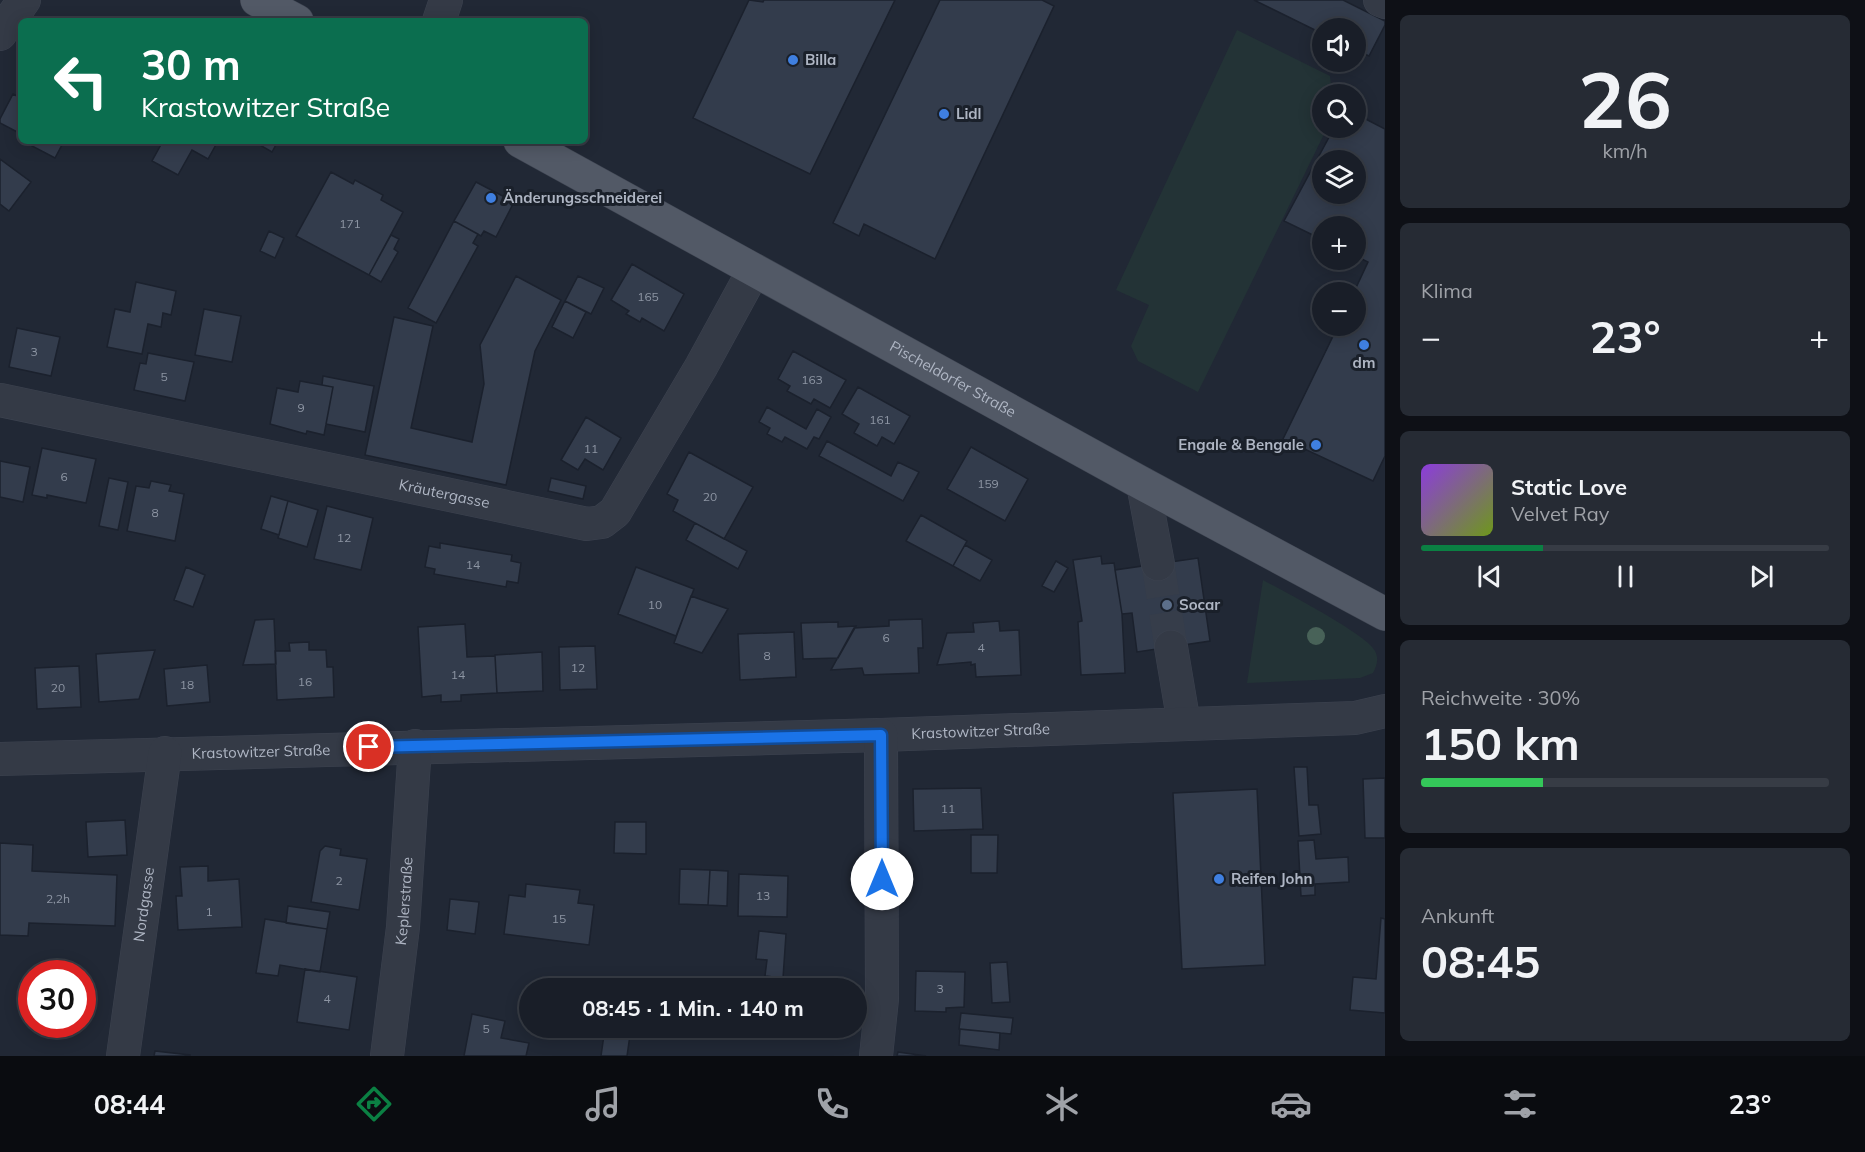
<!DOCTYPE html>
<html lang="de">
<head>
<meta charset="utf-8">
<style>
  :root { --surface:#191e28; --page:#262b34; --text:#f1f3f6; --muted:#9fa2a8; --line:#373c45; --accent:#0b8043 }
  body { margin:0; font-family:Mulish,sans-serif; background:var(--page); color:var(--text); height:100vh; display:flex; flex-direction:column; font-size:22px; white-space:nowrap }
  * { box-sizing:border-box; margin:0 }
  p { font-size:20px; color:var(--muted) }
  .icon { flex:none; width:33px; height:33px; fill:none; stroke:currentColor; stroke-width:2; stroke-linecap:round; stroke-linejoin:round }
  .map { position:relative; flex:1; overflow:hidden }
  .side { display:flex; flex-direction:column; gap:15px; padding:15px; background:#0e1016; width:480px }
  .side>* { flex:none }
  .top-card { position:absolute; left:18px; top:18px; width:570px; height:126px; border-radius:9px; box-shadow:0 3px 15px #0003,0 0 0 2px var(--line); background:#0b6e4f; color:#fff; overflow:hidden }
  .controls { position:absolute; left:1312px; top:18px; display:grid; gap:12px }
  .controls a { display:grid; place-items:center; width:54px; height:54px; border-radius:50%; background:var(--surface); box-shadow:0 3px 15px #0003,0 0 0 2px var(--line); font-size:30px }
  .speed { position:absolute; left:18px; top:960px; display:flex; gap:12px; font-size:30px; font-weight:700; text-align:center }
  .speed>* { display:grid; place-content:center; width:78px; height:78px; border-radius:50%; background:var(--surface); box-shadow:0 3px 15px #0003,0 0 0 2px var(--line); line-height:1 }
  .speed .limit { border:9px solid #d22; background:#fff; color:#111 }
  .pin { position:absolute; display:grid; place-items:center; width:51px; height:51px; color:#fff; margin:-26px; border:3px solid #fff; border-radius:50%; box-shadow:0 2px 6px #0007 }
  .me { position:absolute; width:66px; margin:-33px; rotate:0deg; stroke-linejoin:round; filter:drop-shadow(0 0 4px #0008) }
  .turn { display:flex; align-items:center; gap:21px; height:126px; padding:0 24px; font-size:27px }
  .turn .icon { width:78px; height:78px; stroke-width:2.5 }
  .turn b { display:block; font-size:42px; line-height:51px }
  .big { font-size:45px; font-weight:700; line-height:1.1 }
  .side .widget { flex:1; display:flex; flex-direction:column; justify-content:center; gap:9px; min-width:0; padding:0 21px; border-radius:9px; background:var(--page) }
  .side .dial { align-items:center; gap:0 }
  .dial b { font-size:78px; line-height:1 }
  .song { display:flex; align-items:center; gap:18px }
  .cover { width:72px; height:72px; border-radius:9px; background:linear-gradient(135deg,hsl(270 70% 55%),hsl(80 70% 35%)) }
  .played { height:6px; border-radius:3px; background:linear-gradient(90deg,var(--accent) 30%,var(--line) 30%) }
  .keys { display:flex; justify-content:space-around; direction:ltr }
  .heat { display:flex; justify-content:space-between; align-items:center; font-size:33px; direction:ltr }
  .charge { height:9px; border-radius:4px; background:linear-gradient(90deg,#34c759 30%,var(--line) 0) }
  .trip { position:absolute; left:519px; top:978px; width:348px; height:60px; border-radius:30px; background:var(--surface); box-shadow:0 3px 15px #0003,0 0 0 2px var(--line); font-weight:700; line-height:60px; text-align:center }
  .dock { display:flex; height:96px; justify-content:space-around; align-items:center; background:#0a0c10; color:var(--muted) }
  .dock .icon { width:42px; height:42px }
  .dock .selected { color:var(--accent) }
  .dock b { font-size:27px; color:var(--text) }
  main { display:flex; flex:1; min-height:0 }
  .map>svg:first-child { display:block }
  .green { fill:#233336 }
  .building { fill:#333c4c; stroke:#1b212d; stroke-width:1.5; fill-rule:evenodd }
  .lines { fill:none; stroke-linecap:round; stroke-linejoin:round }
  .minor-tunnel { stroke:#363d4a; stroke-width:33; stroke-dasharray:33 16; stroke-linecap:butt }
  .minor-casing { stroke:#3d4350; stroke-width:34 }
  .major-casing { stroke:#3d4350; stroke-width:34 }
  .minor { stroke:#343a46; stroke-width:33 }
  .major { stroke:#525966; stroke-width:33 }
  .tree { fill:#486258 }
  .route-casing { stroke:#114b97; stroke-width:15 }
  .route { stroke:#1a73e8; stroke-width:10 }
  .shop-dot { fill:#3f7fe0; stroke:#1a202a; stroke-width:2 }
  .service-dot { fill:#5c6f8a; stroke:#1a202a; stroke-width:2 }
  .labels { text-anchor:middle; stroke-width:6; stroke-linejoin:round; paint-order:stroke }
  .number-label { font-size:12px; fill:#8d95a3 }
  .poi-label { font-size:15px; font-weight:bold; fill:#aeb5c3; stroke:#1a202a; text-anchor:start }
  .street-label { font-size:15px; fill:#aeb5c3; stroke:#1a202a }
</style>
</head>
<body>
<main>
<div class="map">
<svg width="1385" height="1056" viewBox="0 0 1385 1056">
  <rect width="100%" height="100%" fill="#212835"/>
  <path class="green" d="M1237 30 1330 76 1332 94H1323V128H1327L1198 392 1138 361 1131 346 1149 305 1116 290Z
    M1263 580C1283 591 1368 635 1375 651 1379 659 1377 665 1373 673L1360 678 1247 683Z"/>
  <path class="building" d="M749 0 763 2 764 0H895L810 174 693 118Z
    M940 0H1042L1054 6 935 259 864 224 859 236 833 223Z
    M1254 0H1343L1385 21V25L1369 56 1356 50V28H1323V34Z
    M13 94 21 98V134L0 123V119Z
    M1356 114 1385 129V456L1373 481 1283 439 1338 326H1356V292H1354L1368 262 1356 256V226H1323V240L1284 221 1334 128H1356ZM1323 160H1356V194H1323Z
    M34 141H64L55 158 32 146Z
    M163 141H218L208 159 192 150 178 175 152 161Z
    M253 141H278L272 152Z
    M0 159 31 182 9 211 0 204Z
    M331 172 353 184 355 180 383 195 381 200 403 212 369 275 296 236Z
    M476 182 514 202 496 237 484 231 481 236 454 221Z
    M454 221 478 234 473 243 478 246 436 323 408 308Z
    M269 231 284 238 275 258 260 251Z
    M391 235 399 239 394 249 398 252 381 282 369 275Z
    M632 264 684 294 664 331 642 318 640 322 626 314 629 311 611 300Z
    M516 276 561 300 535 351 506 485 365 455 394 317 433 326 411 428 472 442 484 384 480 345Z
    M578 276 604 288 591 314 565 301Z
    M136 282 176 291 171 315 163 313 161 327 148 324 142 354 107 347 115 309 130 312Z
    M565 301 586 312 573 338 552 327Z
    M204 309 241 316 232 362 195 355Z
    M17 328 60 337 51 376 9 367Z
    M793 351 846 380 830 408 814 399 811 404 787 391 790 386 778 379Z
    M148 353 194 362 185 401 134 390 140 363 146 364Z
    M323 376 374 386 365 432 326 424 333 387 322 385Z
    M300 381 333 387 324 435 307 431 306 434 270 424 277 388 298 392Z
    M858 387 910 416 894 444 882 437 877 446 854 433 859 424 842 414Z
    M767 407 806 429 817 409 831 417 819 439 814 437 807 449 785 437 782 442 767 434 770 428 759 422Z
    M586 417 621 438 603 470 585 459 578 470 561 460Z
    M827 441 891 476 898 462 919 472 903 501 819 456Z
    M971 447 1028 479 1005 521 947 489Z
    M42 448 96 459 86 503 47 495V498L32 495Z
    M689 452 753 487 724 539 673 511 678 500 667 494Z
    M0 461 30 467 23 502 0 497Z
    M109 478 128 482 118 530 99 526Z
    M551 478 586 486 583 499 548 491Z
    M151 481 171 485 169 491 184 494 175 541 127 531 136 486 149 488Z
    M271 496 288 501 279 535 261 529Z
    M288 501 318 510 307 547 278 538Z
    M327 506 373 518 361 570 314 559Z
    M921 515 967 541 953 566 906 541Z
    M695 523 747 551 738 569 686 540Z
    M440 543 512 555 511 561 521 563 518 583 507 581 506 587 434 574 435 569 425 567 429 546 440 548Z
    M965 545 992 560 980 581 953 566Z
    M1101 556 1102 564 1114 563 1122 614 1125 673 1081 675 1078 622 1082 621 1073 560Z
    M1198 558 1210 641 1137 652 1132 613 1122 614 1115 570Z
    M1056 561 1068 568 1054 592 1042 586Z
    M186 567 205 575 193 607 174 600Z
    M636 567 694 589 676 636 618 614Z
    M691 596 728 609 702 653 674 643Z
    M274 619 276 664 243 665 255 620Z
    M922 619 923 648H918L919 673 864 675 862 668 831 670 854 628 889 626V620Z
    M999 621 1000 631 1019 630 1021 675 976 677 975 664 971 665V662L937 665 947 633 974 632 973 623Z
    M838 622V627L856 626 838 658 803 659 801 623Z
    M465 624 467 657 495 656 497 693 461 695V701L441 702V695L422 697 418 627Z
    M794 632 796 677 740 680 738 634Z
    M309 642V650H326L327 667H333L334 697 277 700 275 651H290L289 643Z
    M595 646 597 689 560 690 559 647Z
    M155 650 139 699 99 702 96 654Z
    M542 652 543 691 497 693 495 655Z
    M207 665 210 702 167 706 164 669Z
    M79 666 81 707 37 709 35 668Z
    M1294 767H1307L1309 805H1318L1321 834 1299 836Z
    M1385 778V838H1365L1363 779Z
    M981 788 983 829 914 831 913 789Z
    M1257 789 1265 965 1182 969 1173 793Z
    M125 820 127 855 88 857 86 822Z
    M615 822H646V854L614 853Z
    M971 835H998L997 873H971Z
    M1314 840 1316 859 1348 857 1349 882 1315 884V895L1301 896 1298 841Z
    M0 843 33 845 32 871 117 875 115 926 29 923 28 936 0 935Z
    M325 846 341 849 340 855 367 859 359 910 311 902 320 851Z
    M208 866V881L239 879 242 927 178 930 176 896H182L180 867Z
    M680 869 710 870 708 905 679 904Z
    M710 870 728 871 727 906 708 905Z
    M739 874 788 876 787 917 738 916Z
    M526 884 580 890 578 903 594 905 589 945 504 934 509 895 525 897Z
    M450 899 479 902 475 934 447 930Z
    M288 906 330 912 327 929 286 923Z
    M1381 918 1385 919V1013L1350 1010 1353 977 1376 979Z
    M265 919 327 929 320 972 280 965 278 976 256 973Z
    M759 931 786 934 783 978 765 976 767 960 756 959Z
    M1007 962 1010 1002 992 1003 990 963Z
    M305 969 357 977 349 1030 297 1022Z
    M916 971 965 972 964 1007 946 1008V1012L915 1011Z
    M612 980 637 983 636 988H611Z
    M961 1013 1013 1018 1011 1034 959 1029Z
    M472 1014 505 1021 501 1038 529 1043 526 1056H464Z
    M605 1028H631L627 1056H601Z
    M797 1028H843L842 1033 797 1029Z
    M960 1029 1000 1033 999 1050 959 1045Z
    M155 1051 190 1055V1056H154Z
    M898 1052 926 1056H897Z"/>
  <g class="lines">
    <path class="minor-tunnel" d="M1158 564 1171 647"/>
    <g class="minor-casing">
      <g id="minor">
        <path d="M1380 0 1385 2"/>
        <path d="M439 21 446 0"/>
        <path d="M0 34 24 0"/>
        <path id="s1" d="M0 400 587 524 602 522 615 512 701 367 754 270"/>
        <path d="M1143 484 1158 564"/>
        <path d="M1171 647 1184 724"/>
        <path id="s2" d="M0 759 881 735 1355 718 1385 711"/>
        <path id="s3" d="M123 1056 165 753"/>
        <path id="s4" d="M387 1056 403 927 415 746"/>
        <path d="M876 1056 882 999 881 735"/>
      </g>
    </g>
    <g class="major-casing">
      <g id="major">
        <path d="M257 0 297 21"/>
        <path id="s5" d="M520 141 1143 484 1385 614"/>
      </g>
    </g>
    <use href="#minor" class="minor"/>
    <use href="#major" class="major"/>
  </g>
  <circle class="tree" cx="1316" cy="636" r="9"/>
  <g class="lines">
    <g class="route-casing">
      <path id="route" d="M369 747 881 735 882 879"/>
    </g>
    <use href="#route" class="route"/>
  </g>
  <g class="shop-dot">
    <circle cx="793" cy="60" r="6"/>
    <circle cx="944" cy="114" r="6"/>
    <circle cx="491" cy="198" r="6"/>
    <circle cx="1364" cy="345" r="6"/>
    <circle cx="1316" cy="445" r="6"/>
    <circle cx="1219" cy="879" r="6"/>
  </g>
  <circle class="service-dot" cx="1167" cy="605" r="6"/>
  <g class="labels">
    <g class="number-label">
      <text x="350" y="228">171</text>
      <text x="648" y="301">165</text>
      <text x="34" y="356">3</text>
      <text x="164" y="381">5</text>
      <text x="812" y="384">163</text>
      <text x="301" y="412">9</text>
      <text x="880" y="424">161</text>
      <text x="591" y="453">11</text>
      <text x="64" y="481">6</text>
      <text x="988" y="488">159</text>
      <text x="710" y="501">20</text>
      <text x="155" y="517">8</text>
      <text x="344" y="542">12</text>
      <text x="473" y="569">14</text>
      <text x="655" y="609">10</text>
      <text x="886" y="642">6</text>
      <text x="981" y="652">4</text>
      <text x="767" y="660">8</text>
      <text x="578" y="672">12</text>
      <text x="458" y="679">14</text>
      <text x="305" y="686">16</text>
      <text x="187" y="689">18</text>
      <text x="58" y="692">20</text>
      <text x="948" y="813">11</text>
      <text x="339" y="885">2</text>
      <text x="763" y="900">13</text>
      <text x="58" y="903">2,2h</text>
      <text x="209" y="916">1</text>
      <text x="559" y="923">15</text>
      <text x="940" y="993">3</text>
      <text x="327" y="1003">4</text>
      <text x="486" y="1033">5</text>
    </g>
    <g class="poi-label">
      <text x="805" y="65">Billa</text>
      <text x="956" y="119">Lidl</text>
      <text x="503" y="203">Änderungsschneiderei</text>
      <text x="1364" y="368" text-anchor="middle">dm</text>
      <text x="1304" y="450" text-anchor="end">Engale &amp; Bengale</text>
      <text x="1179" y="610">Socar</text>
      <text x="1231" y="884">Reifen John</text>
    </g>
    <g class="street-label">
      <text dy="5" stroke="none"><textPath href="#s5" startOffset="494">Pischeldorfer Straße</textPath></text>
      <text dy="5" stroke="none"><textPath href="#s1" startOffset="454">Kräutergasse</textPath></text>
      <text dy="5" stroke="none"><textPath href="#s2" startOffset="981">Krastowitzer Straße</textPath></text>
      <text dy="5" stroke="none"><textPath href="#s2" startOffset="261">Krastowitzer Straße</textPath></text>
      <text dy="5" stroke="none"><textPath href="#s4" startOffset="156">Keplerstraße</textPath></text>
      <text dy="5" stroke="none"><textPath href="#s3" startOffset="153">Nordgasse</textPath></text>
    </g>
  </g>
</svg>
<div class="controls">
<a><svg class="icon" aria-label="sound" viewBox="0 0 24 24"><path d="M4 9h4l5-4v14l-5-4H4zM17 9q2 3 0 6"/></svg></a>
<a><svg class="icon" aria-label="search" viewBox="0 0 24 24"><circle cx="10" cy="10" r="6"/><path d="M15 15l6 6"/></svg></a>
<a><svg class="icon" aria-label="layers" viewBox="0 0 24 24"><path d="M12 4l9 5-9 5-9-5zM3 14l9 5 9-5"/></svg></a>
<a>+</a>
<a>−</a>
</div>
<div class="speed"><div class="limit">30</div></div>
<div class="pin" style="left:369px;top:747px;background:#d93025"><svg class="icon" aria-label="arrive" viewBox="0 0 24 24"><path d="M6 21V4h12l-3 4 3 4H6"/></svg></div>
<svg class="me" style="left:882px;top:879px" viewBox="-20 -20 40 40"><circle r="19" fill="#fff"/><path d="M0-13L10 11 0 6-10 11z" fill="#1a73e8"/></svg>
<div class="trip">08:45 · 1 Min. · 140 m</div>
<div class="top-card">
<div class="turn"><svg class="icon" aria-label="left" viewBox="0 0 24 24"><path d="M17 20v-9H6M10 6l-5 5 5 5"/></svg><div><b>30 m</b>Krastowitzer Straße</div></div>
</div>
</div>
<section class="side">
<div class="widget dial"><b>26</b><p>km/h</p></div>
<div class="widget"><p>Klima</p>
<div class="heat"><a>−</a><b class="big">23°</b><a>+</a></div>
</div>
<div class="widget">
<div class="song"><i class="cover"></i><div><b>Static Love</b><p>Velvet Ray</p></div></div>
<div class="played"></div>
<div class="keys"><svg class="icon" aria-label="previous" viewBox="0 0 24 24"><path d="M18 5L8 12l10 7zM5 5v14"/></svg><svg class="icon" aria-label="pause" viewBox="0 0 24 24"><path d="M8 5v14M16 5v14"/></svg><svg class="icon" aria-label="next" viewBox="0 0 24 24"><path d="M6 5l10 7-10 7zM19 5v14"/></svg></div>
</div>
<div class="widget"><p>Reichweite · 30%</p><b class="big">150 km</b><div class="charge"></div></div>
<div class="widget"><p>Ankunft</p><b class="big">08:45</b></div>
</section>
</main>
<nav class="dock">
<b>08:44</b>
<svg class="icon selected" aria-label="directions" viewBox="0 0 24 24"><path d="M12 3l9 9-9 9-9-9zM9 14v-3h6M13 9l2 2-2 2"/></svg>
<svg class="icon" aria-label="music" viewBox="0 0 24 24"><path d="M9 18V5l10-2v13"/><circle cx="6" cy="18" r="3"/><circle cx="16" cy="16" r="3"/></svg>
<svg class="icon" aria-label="phone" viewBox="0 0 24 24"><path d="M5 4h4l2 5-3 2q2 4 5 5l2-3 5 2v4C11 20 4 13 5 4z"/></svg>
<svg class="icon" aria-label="climate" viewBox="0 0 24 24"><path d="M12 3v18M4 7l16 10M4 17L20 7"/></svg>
<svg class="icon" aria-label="car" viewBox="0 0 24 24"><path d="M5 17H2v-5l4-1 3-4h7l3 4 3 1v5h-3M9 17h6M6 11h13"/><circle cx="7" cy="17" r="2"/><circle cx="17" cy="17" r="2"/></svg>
<svg class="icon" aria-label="filters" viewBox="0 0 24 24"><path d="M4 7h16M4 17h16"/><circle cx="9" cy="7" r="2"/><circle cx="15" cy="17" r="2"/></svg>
<b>23°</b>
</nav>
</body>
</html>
